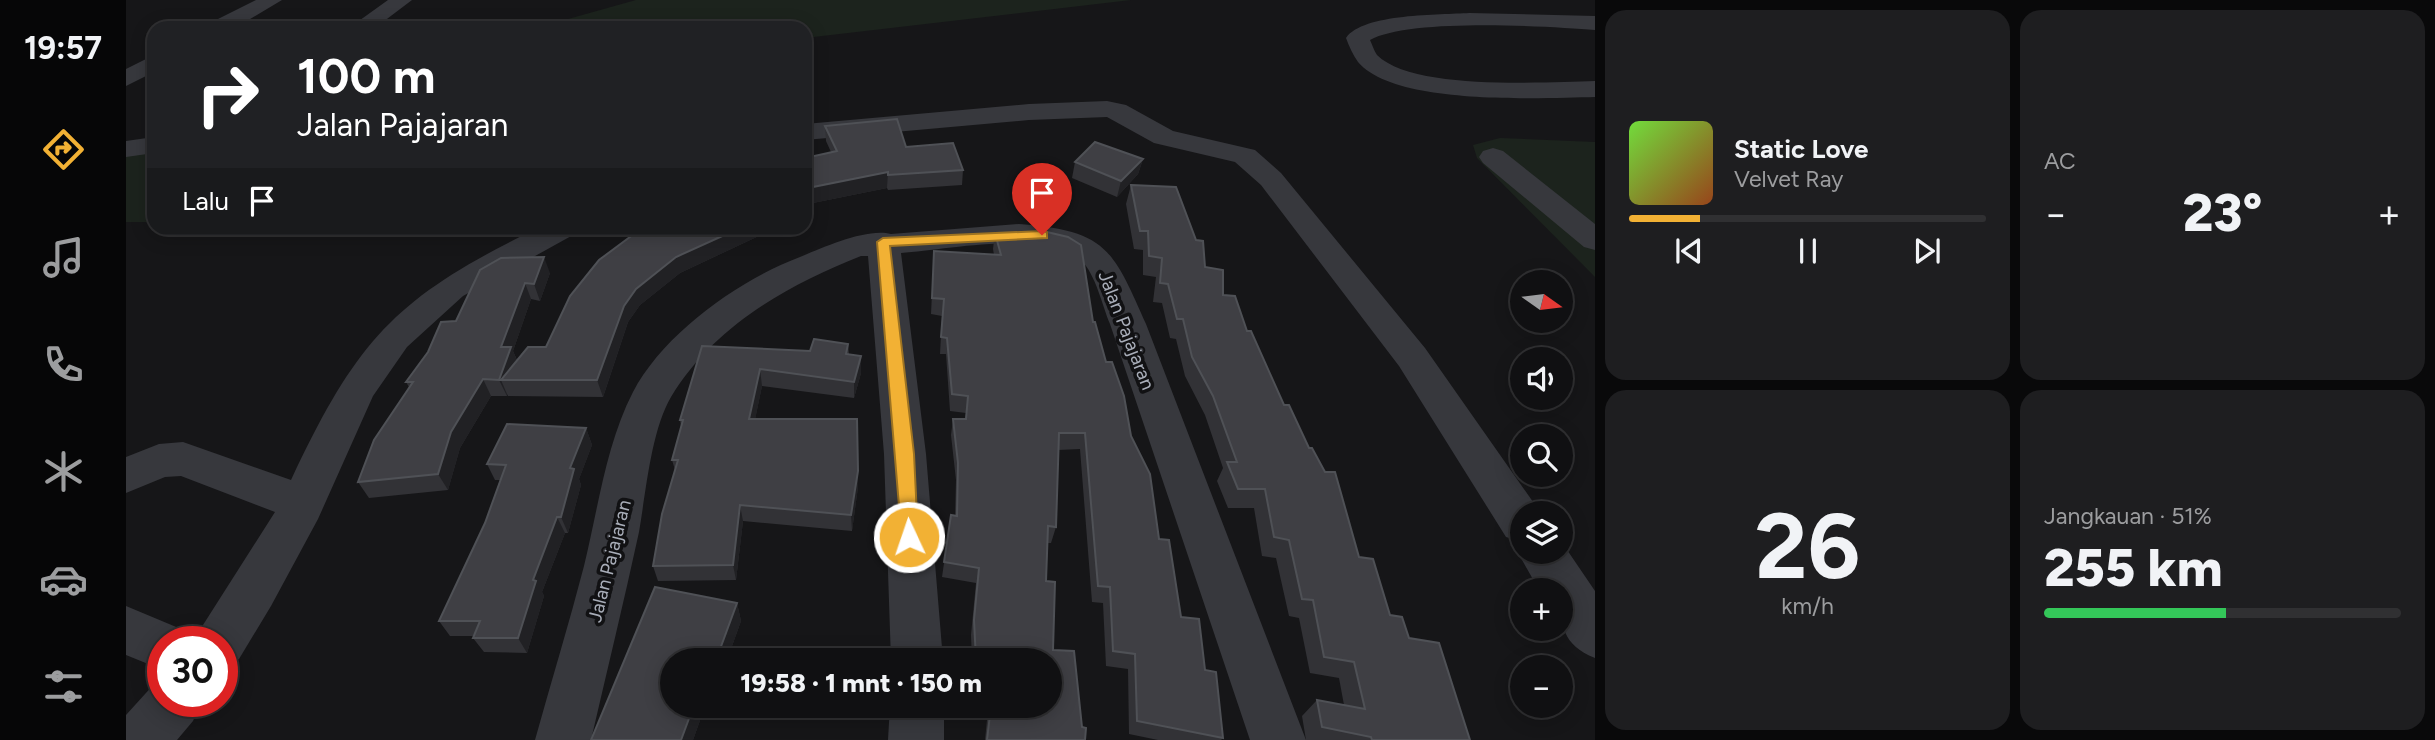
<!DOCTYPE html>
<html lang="id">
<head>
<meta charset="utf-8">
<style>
  :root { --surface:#101012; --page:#1e1e20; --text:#f1f3f6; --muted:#9c9d9f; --line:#303032; --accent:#f2b134 }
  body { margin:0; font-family:Figtree,sans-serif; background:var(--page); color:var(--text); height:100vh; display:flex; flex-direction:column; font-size:26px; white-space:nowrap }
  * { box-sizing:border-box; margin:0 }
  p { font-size:23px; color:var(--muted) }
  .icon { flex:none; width:38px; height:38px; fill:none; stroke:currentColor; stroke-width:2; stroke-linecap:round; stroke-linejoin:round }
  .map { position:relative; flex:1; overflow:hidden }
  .drawer { display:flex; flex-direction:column; gap:10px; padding:10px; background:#09090a; width:840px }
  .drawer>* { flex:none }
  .hud { position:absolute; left:21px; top:21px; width:665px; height:214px; border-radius:21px; box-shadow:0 4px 18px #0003,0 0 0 2px var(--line); background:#202124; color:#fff; overflow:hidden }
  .needle { width:46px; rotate:104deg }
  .buttons { position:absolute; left:1384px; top:270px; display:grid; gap:14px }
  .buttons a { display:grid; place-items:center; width:63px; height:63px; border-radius:50%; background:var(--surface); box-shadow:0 4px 18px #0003,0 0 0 2px var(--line); font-size:35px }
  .speed { position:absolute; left:21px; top:626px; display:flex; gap:14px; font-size:35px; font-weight:700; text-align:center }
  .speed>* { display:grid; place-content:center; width:91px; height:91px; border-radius:50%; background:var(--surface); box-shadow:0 4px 18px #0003,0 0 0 2px var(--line); line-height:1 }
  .speed .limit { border:10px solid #d22; background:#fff; color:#111 }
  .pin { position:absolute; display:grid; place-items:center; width:60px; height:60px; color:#fff; margin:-72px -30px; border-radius:50% 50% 50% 0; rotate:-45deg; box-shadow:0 0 7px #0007 }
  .pin .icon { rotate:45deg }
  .me { position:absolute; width:77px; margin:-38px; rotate:357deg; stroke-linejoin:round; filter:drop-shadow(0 0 5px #0008) }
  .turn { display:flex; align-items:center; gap:24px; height:147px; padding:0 35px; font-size:32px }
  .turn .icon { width:91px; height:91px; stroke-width:2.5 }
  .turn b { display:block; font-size:49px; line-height:60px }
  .then { display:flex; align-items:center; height:66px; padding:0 35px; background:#0003; gap:14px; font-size:26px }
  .big { font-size:52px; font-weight:800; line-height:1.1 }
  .drawer .widget { flex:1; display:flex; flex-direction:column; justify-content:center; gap:10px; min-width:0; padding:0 24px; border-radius:21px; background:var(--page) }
  .drawer .dial { align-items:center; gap:0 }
  .dial b { font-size:91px; line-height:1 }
  .song { display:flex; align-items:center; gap:21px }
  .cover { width:84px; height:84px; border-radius:10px; background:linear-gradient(135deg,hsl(100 70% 55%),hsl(20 70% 35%)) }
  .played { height:7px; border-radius:4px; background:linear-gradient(90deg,var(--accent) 20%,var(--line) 20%) }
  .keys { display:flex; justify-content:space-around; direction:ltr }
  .heat { display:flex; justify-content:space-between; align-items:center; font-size:38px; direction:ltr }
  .charge { height:10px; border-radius:5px; background:linear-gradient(90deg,#34c759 51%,var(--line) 0) }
  .drawer .tiles { flex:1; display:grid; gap:10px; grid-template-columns:repeat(2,1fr) }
  .trip { position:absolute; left:534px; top:648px; width:402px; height:70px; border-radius:35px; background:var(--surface); box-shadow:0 4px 18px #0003,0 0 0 2px var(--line); font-weight:800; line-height:70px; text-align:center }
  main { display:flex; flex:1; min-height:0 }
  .menu { display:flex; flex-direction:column; width:126px; justify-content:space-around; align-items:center; background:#060607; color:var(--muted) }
  .menu .icon { width:49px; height:49px }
  .menu .on { color:var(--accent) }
  .menu b { font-size:32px; color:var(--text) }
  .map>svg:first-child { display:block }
  .green { fill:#1c231d }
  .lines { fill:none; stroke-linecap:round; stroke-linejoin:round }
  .minor { fill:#37383d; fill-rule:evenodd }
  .wall { fill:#323236 }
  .shaded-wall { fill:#212124 }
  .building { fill:#3f3f44; stroke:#4f5156; stroke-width:2 }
  .route { fill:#f2b134; stroke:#9d7322; stroke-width:2 }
  .labels { text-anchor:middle; stroke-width:7; stroke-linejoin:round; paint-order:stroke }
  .street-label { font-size:19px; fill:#a8adb8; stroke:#111113 }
</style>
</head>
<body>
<main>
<nav class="menu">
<b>19:57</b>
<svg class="icon on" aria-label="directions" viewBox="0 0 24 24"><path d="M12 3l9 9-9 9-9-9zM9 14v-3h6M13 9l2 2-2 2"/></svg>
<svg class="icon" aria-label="music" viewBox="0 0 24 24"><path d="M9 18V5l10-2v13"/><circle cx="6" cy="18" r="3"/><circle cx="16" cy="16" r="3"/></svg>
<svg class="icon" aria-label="phone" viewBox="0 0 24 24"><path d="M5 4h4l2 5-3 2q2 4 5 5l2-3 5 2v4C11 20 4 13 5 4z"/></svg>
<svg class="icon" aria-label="climate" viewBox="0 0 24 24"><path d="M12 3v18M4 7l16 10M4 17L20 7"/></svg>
<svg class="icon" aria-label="car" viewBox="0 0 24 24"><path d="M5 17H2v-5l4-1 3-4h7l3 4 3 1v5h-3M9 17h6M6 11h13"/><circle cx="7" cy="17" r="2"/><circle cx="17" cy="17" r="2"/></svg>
<svg class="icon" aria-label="filters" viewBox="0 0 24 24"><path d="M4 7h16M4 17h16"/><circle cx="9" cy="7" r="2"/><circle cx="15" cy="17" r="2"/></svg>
</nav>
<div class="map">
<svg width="1469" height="740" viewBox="0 0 1469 740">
  <rect width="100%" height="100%" fill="#161618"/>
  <path class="green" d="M510 0H1005L679 38V28H410Z
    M28 138V222H0V148Z
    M1374 138 1469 142V277L1351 158 1347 145Z"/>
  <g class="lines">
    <path class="minor" d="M130 0H156L109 28H81L84 23Z
      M262 0H286L249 28H223Z
      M1343 13 1469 16V30C1421 26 1283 18 1244 40 1246 44 1248 51 1251 55 1287 91 1419 82 1469 81V97C1415 98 1269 106 1232 62 1227 55 1223 46 1220 38 1237 13 1315 15 1343 13Z
      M28 55V72L0 86V69Z
      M981 101 1000 105 1047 131 1129 150 1155 173 1299 348 1412 509 1414 513H1396V551H1435V541L1469 591V658C1434 644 1435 623 1435 590H1413L1391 551 1396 542 1380 537 1273 366 1135 185 1109 162 1028 143 981 117 903 120 679 140V124L903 104Z
      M28 137V153L0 157V141Z
      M1367 148 1377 151 1469 224V250L1458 247 1357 163 1353 157 1357 151Z
      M893 224C981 231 986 248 1020 324L1180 740H1124L984 324C976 305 970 275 955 260 920 229 819 250 775 253L800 454 817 660H765L758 454 742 256H735C660 286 588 326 545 397 525 431 520 492 513 532 498 601 481 671 465 740H409C425 682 443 624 458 566 472 509 480 444 507 392 538 333 613 280 674 257 699 247 740 228 765 234Z
      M412 228H452L447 235 337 296 281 347 247 396 192 519 145 606 113 659 96 666V642H69L77 625 149 512 55 476 39 477 0 493V457L33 444 57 442 165 480C232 338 270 297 412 228Z
      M0 606 55 629 61 642H37V670L0 655Z
      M37 680V702H75L67 721 51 740H0V715L29 683Z
      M764 705H818V740H762Z"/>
  </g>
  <path class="wall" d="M699 126 780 147 837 170 836 185 762 190 761 188 687 203 679 209V158L705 152 700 141Z
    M1017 159 1012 174 991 197 946 178 949 162Z
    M1005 185 1079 267 1121 331 1233 557 1264 615 1283 638 1344 740H1180L1176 716 1191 700 1218 705 1213 678 1184 673 1173 618 1163 616 1150 558 1136 556 1128 508H1102L1091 481 1097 468 1079 415 1059 376 1050 339 1044 338 1036 303 1027 302 1030 277 1017 275V250L1008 249 1000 204Z
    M516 228H655L645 235 639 233 554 273 514 305 502 322 477 397 382 396 381 394V396H365L334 448 322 490 243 498 232 482 283 387 280 382 330 321 354 270 424 273 414 301 405 299 387 351 391 360 420 347Z
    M869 233 967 322 1005 436 1055 617 1079 670 1097 738 1095 740H1032L1003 734 1002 669 980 666 977 603 966 602 954 449 932 450 930 527 925 543H922L920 581 927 650 956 727 959 740H859L861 720H848V705H924V660H846L845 635 850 583 816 577 825 515 829 516 830 480 825 435 827 419H839L840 413 824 411 820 354H814L816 316 805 314 808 251 868 255 867 249Z
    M722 344 723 354 735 373 728 398 636 386 629 419 732 487 726 531 617 521 610 580 532 581 527 566 549 470 546 460 555 426 554 420 576 346 684 351Z
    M460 428 466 445 453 479 455 485 442 533H439L416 592 418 596 401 653 358 652 347 638 348 636H324L313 621 359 523 374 480H369L361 464Z
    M529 587 611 603 615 621 601 660H546V705H606L602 718 577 712 567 740H465Z"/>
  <path class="shaded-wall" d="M1017 159 1012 174 991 197 995 181Z
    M762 172 761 188 687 203 679 209V193L687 187Z
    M614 228H639V233L554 273 514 305 502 322 477 397 471 380 498 306 510 289 550 257Z
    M644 228H655L645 235Z
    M418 257 424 273 414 301 408 284Z
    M399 283 405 299 387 351 392 363 375 380 381 394V396L373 380 375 347Z
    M735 356V373L728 398V382Z
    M634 369 636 386 626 435 623 419Z
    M357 379 365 396 334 448 322 490 312 474 325 432Z
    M460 428 466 445 453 479 455 485 442 533 435 517 444 468Z
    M732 471V487L726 531 725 515Z
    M614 505 617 521 610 580 607 565Z
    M431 517 439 533 416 592 418 596 401 653 392 638 407 580Z
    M611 603 615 621 601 660H590Z
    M568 705H575L577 712 567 740H555Z
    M599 705H606L602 718Z"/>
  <path class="building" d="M771 119 780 147 827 143 837 170 762 175V172L687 187 679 193V158L711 151 699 126Z
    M969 142 1017 159 995 181 949 162Z
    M1005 185 1050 187 1070 240 1077 241 1079 267 1097 270V295L1109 296 1121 331H1125L1158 405H1163L1183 448H1186L1199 472H1209L1233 557 1247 559 1264 615 1276 617 1283 638 1313 643 1344 740H1246L1245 737 1196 727 1191 700 1239 709 1228 662 1198 657 1187 600 1176 599 1163 540 1148 537 1139 489H1112L1101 462H1111L1087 396 1066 357 1057 319H1051L1042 284 1034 283 1036 258 1023 256 1022 231H1014Z
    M516 228H614L550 257 510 289 498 306 471 380H375L402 347H420L444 296 473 260Z
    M921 232 942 237 955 245 967 322H969L980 362H986L998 396 1005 436 1024 474 1033 539 1043 540 1055 617 1073 619 1079 670 1090 672 1097 738 1011 721 1009 654 987 651 984 587 972 586 959 433H933L930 527 922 526 920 581 929 582 927 650 948 651 956 727 960 728 959 740H861L865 706 852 707V705H924V660H850L848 620 853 568 818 562 825 515 831 516 832 463 827 419H840L842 396 826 394 821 338 815 337 818 299 806 298 808 251 875 255 869 233Z
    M418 257 408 284 399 283 375 347H385L373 380 357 379 325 432 312 474 232 482 248 440 287 382H280L302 352 315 322 330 321 354 270 375 258Z
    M688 339 722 344 720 354 735 356 728 382 634 369 623 419H731L732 471 725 515 614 505 607 565 527 566 536 514 552 460H546L557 420H554L576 346 684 351Z
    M381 424 460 428 444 468 448 469 435 517H431L407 580 410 581 392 638H347L354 621H313L359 523 380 465 361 464Z
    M529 587 611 603 590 660H546V705H568L555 740H465Z"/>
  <path class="route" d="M916 231 921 232V238L764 246 788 454 792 537 789 542H776L751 242 757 238Z"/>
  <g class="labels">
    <g class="street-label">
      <text transform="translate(1001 330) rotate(69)" y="7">Jalan Pajajaran</text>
      <text transform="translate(483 561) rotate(-76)" y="7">Jalan Pajajaran</text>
    </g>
  </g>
</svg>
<div class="buttons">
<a><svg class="needle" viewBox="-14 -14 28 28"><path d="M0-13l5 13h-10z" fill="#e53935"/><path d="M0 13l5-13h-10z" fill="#9c9d9f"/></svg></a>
<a><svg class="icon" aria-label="sound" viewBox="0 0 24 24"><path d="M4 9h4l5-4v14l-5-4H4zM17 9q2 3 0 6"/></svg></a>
<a><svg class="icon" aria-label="search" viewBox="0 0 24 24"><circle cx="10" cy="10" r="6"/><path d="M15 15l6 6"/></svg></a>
<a><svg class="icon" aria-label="layers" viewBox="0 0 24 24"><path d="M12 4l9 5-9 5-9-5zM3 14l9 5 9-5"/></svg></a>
<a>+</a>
<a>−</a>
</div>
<div class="speed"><div class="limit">30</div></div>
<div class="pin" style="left:916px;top:235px;background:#d93025"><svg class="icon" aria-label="arrive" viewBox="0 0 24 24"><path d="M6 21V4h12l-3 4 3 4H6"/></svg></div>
<svg class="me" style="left:783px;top:537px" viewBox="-20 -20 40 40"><circle r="17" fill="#f2b134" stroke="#fff" stroke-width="3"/><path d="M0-11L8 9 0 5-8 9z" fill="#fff"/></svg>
<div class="trip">19:58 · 1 mnt · 150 m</div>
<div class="hud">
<div class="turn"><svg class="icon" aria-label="right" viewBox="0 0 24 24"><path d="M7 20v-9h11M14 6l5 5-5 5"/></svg><div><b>100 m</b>Jalan Pajajaran</div></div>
<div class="then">Lalu<svg class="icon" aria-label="arrive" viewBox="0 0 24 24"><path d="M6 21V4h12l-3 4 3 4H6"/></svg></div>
</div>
</div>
<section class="drawer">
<div class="tiles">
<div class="widget">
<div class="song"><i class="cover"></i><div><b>Static Love</b><p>Velvet Ray</p></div></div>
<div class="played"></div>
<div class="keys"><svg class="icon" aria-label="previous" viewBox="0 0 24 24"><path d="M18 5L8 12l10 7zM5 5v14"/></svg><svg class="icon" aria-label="pause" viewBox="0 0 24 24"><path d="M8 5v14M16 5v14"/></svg><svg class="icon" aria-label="next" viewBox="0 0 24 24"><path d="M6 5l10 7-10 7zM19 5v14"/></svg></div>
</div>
<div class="widget"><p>AC</p>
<div class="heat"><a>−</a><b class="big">23°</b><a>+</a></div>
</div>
<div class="widget dial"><b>26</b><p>km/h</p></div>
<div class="widget"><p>Jangkauan · 51%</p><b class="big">255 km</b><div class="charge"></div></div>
</div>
</section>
</main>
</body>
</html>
